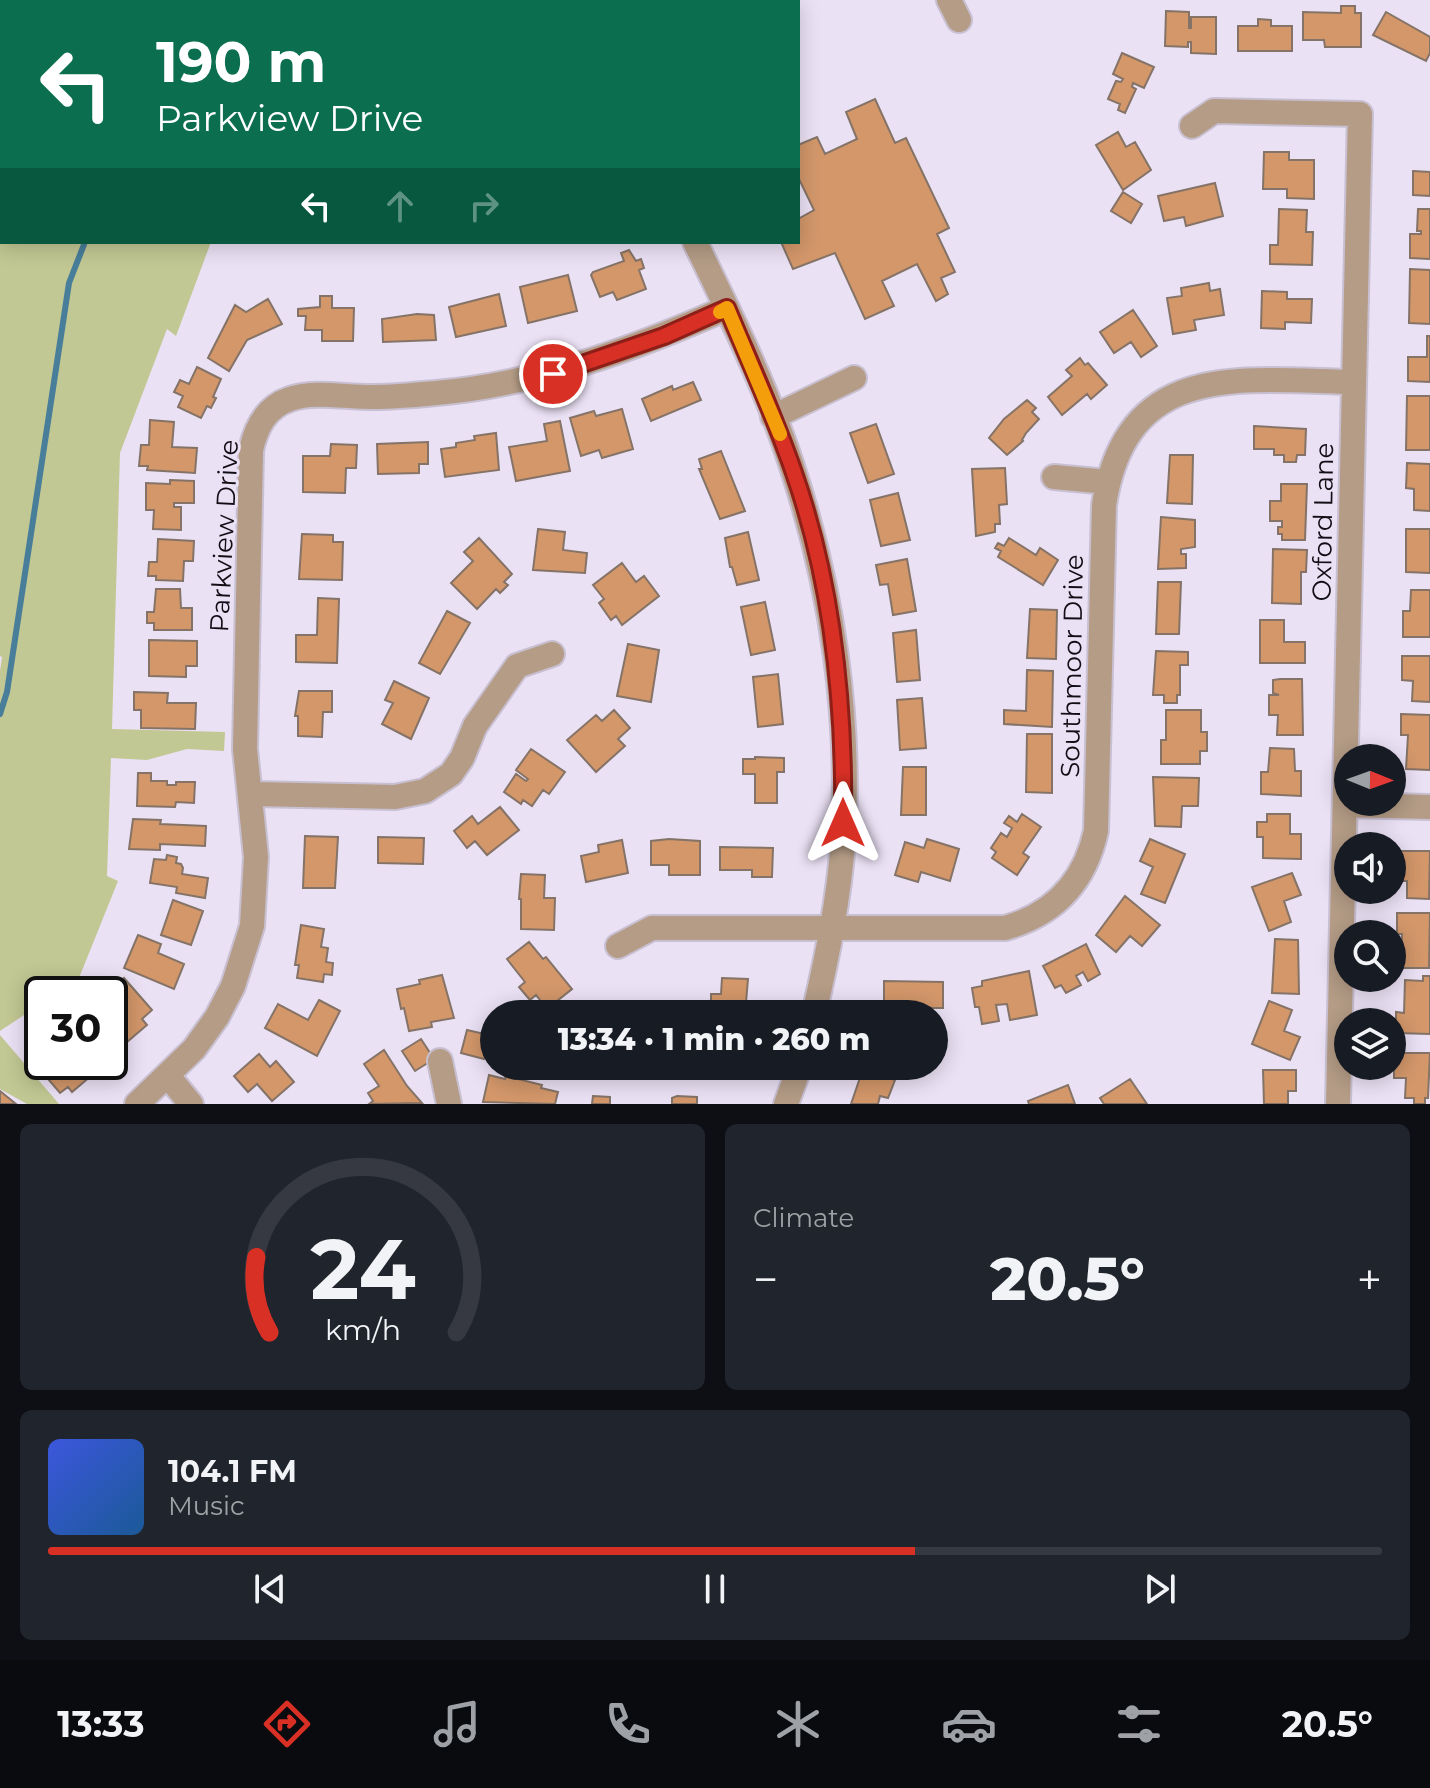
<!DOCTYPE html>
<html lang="en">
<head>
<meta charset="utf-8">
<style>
  :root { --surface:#171b24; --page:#20242c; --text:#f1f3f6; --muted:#9ea1a6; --line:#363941; --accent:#d93025 }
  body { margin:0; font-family:Montserrat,sans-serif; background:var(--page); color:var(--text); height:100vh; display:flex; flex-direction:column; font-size:30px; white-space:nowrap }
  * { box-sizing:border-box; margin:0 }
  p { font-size:26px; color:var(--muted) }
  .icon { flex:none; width:44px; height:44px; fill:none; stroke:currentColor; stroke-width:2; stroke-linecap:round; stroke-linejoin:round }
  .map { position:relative; height:1104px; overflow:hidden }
  .side { display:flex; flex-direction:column; gap:20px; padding:20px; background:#0d0f14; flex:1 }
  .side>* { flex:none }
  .hud { position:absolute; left:0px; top:0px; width:800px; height:244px; box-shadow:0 4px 20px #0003; background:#0b6e4f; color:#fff; overflow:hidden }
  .needle { width:52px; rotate:91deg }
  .tools { position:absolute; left:1334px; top:744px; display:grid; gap:16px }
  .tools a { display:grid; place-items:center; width:72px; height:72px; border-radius:50%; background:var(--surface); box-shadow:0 4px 20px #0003; font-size:40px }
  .speed { position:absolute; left:24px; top:976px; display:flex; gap:16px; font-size:40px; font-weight:700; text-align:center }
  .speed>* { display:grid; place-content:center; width:104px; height:104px; border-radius:50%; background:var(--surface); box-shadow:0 4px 20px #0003; line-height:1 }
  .speed .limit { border:4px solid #111; border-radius:12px; background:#fff; color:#111 }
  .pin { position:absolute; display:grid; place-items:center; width:68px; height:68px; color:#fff; margin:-34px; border:4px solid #fff; border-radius:50%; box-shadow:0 2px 8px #0007 }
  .me { position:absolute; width:88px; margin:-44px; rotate:0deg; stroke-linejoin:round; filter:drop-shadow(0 0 6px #0008) }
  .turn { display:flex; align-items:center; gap:28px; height:168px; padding:0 24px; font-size:36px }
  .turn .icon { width:104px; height:104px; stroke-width:2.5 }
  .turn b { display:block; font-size:56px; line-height:68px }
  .lanes { display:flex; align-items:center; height:76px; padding:0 24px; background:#0003; justify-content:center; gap:40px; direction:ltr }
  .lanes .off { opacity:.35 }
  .big { font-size:60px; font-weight:800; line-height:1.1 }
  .side .tile { flex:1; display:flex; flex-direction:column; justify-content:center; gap:12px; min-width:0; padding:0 28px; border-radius:12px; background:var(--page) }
  .side .dial { align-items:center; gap:0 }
  .dial svg { height:208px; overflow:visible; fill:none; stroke:var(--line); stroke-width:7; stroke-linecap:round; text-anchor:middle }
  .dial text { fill:var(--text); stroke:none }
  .song { display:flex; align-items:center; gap:24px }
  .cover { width:96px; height:96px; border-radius:12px; background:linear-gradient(135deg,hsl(230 70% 55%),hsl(210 70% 35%)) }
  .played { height:8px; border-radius:4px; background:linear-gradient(90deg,var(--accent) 65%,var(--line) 65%) }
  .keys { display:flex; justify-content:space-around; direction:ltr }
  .heat { display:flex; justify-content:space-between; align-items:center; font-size:44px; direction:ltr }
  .side .tiles { flex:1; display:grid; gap:20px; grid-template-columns:1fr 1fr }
  .tile:last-child { grid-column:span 2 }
  .trip { position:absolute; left:480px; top:1000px; width:468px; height:80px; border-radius:40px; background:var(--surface); box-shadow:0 4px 20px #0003; font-weight:800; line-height:80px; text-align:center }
  .tab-bar { display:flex; height:128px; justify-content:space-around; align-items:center; background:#090b0e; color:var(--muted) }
  .tab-bar .icon { width:56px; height:56px }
  .tab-bar .active { color:var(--accent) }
  .tab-bar b { font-size:36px; color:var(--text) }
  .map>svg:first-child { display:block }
  .green { fill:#c2c893 }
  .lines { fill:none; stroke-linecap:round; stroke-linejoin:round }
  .stream { stroke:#487e9a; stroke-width:6 }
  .building { fill:#d3976a; stroke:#857367; stroke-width:2 }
  .minor-casing { stroke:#c8bfd1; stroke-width:28 }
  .minor { stroke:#b49c86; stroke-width:24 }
  .route-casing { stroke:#8d1f18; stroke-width:20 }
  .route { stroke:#d93025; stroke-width:14 }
  .slow { stroke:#f59e0b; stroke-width:14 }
  .labels { text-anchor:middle; stroke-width:6; stroke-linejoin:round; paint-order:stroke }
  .street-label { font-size:26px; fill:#110d14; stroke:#ebe1f5 }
</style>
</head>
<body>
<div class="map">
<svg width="1430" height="1104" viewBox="0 0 1430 1104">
  <rect width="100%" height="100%" fill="#ebe1f5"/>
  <path class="green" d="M0 41 2 242H211L176 336 167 329 120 453 112 729 225 732 224 751 187 749 147 760 111 758 107 876 118 881 79 978 56 994H42V1003L0 1031V671L2 657 0 656Z
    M0 1035 59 1104H27L0 1089Z"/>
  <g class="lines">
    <path class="stream" d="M190 2V0
      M0 714 7 692 69 283 85 242"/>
  </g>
  <path class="building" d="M397 0H432V2H397Z
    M1341 6H1355V13H1361V47H1325L1324 40H1303V12L1341 13Z
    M1166 11 1189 12V28H1191V17H1216V54L1191 53V42H1188V47L1165 46Z
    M1386 12 1430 37V53L1426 61 1373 35Z
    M1258 19 1271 20V26H1292V51H1238V26H1258Z
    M1122 53 1154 67 1144 88 1133 83 1132 87 1136 89 1125 113 1118 110 1120 104 1108 99 1116 81 1121 82 1123 79 1113 74Z
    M875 99 895 143 906 138 949 228 937 234 955 272 941 278 948 294 936 301 917 264 882 281 894 306 865 319 835 253 793 269 781 242H798V219L814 210 798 177V145L817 137 825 154 857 139 846 112Z
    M1118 132 1126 147 1135 142 1151 170 1123 190 1096 145Z
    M1264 152H1289V160H1314V199L1287 198V189H1263Z
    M1413 171 1430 172V196L1413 195Z
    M1215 183 1223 216 1186 226 1184 217 1164 221 1158 196Z
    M1123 192 1142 204 1131 223 1111 211Z
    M1279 209 1307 210 1306 232H1313L1312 265 1270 264V245H1278Z
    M1418 209H1430V259L1410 258V234H1421V231H1417Z
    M629 250 636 261 641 259 644 268 639 270 646 289 617 300 613 292 600 297 591 275 593 272 624 261 621 253Z
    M1410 269 1430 270V324L1409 323Z
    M568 275 577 311 528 323 520 287Z
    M1209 283 1210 291 1220 289 1224 315 1194 320 1196 330 1173 334 1167 298 1182 296 1181 288Z
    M1262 291 1287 292V299H1312L1311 323 1285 322V329L1261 328Z
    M499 294 506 326 456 337 449 307Z
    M320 296H332V308H354L353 341H322V330H305L306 316H298V309L320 307Z
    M268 299 282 324 247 340 229 371 208 358 235 305 246 312Z
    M1133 310 1157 346 1141 357 1131 342 1114 353 1100 332Z
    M417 314 434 315 436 340 383 342 382 319Z
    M1427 336H1430V382L1408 381V357H1427Z
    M1080 358 1085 365 1088 363 1107 385 1091 399 1087 394 1062 415 1048 397 1072 376 1066 370Z
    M197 367 221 379 213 397 216 398 211 408 207 406 201 418 178 407 183 396 174 392 180 380 189 384Z
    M693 382 701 400 651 421 642 399 672 386 673 390Z
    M1407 396H1430V450H1406Z
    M1027 400 1036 408 1032 412 1039 419 1026 433 1022 440 1023 441 1007 455 989 438 1004 419Z
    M622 409 633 449 602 458 599 450 581 456 570 418 594 411 596 416Z
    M150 420 174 422 172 447 197 448 195 473 147 470 148 466H139L141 445H149Z
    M560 421 570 471 516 481 509 447 547 441 544 424Z
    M876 424 894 474 868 483 850 433Z
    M1254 426 1306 429 1305 455H1297L1296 462H1284V455H1274V449H1254Z
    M496 433 499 470 445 477 441 449 456 447V443L475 440 474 436Z
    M428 442V464H419V473L378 474 377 444Z
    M331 444 357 445 356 468H346L345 493 303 492V456H330Z
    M721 451 745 511 720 519 699 469H702L699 459Z
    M1170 455H1193L1192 504 1167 503Z
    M1407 463 1430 464V511L1414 510V489L1406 488Z
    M1005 468 1007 504 999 505 1000 524H995V532L976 536 972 469Z
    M170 480 194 481V503H174V507H181V530L153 529 154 510H146V483L170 484Z
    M1281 484H1307L1305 540H1282V534H1278V527H1282V521H1270V501H1281Z
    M898 493 910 540 881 546 870 500Z
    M1161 517 1195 520V547L1181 549V554H1186V568L1158 569Z
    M538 529 565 532 563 550 587 553 585 573 533 570Z
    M1406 529H1430V573L1406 572Z
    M748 532 759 580 737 585 732 567H730L725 538Z
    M302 534 333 535V542H343L342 580 299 579Z
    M479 538 512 574 504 582 508 585 500 593 496 589 477 609 451 583 473 561 464 552Z
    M1009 538 1036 555 1040 548 1058 560 1043 585 998 557 1001 551 995 548 998 543 1004 546Z
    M158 539 194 541 193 561H184L183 581 156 580V576H148L149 562H157Z
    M1273 549 1307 550 1306 572H1301V604L1272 603Z
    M907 559 916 611 893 615 888 584 880 585 876 565Z
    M622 563 636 582 644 576 659 596 622 625 616 616 611 620 599 603 604 599 593 585Z
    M1158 582H1181L1179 634H1156Z
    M156 589H180L181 608H192V630H154V623H147V612H154Z
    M1411 590H1430V637H1403V611H1410Z
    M318 598 339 599 337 663 296 662V635H317Z
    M765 602 775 650 751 655 741 607Z
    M1030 609 1057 610 1056 659 1027 658Z
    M447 611 470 623 440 674 419 663Z
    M1260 620H1284V642H1305V663H1260Z
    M916 630 920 680 897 682 893 633Z
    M149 640 197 641V666H186V677L149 676Z
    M628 644 659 650 651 702 617 696Z
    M1156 651 1188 652V665H1180V695H1177V703H1164V695H1153Z
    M1402 656H1430V702L1412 701 1413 681 1402 680Z
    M1027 670 1053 671 1052 727 1004 724V710L1026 711Z
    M778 674 783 724 758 727 753 677Z
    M1280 679H1302L1303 735H1277L1278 715H1269V695H1279L1273 693V680Z
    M394 681 429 698 411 739 382 724 393 703 385 700Z
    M299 691H332V712H323L322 737 298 736V716H295Z
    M134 692 168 693 167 703H196L195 729 141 728V710H134Z
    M922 698 926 748 900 750 897 700Z
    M614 710 630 728 618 739 625 746 596 772 567 740 596 715 602 721Z
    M1166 710H1201V732H1207V751H1200V764H1161V740H1166Z
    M1401 714 1430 715V770L1406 769 1408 735H1401Z
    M1027 734H1052V793L1026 792Z
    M1270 748 1294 749 1295 771H1301V796L1261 794V772H1268Z
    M531 749 565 772 549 794 543 790 532 806 523 800 521 804 504 792 516 774 526 781 528 779 516 770Z
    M755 757 784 758V772H777V803H755V774H743V759H755Z
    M903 767H926V815H901Z
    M138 773H151V781H167V785H176V782H195L194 803 176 802 175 807 137 806Z
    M1153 777 1199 778 1198 806H1182L1181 827 1155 826Z
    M500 807 519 830 487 855 475 841 467 848 454 831 472 816 478 824Z
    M1022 814 1041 827 1023 853 1029 857 1017 875 992 858 996 852 991 848 1001 833 1007 837 1012 828 1004 823 1009 816 1017 822Z
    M1267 814H1290V834H1301V859L1263 858V837H1257V822H1267Z
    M133 819 161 820 160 824 206 826 205 846 160 844V850L129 849Z
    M305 836 338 837 335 888H303Z
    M378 837 424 838 423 864 378 863Z
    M669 839 700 841V875H669V865H651V841Z
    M927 839 959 849 950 881 921 872 918 882 895 875 905 842 924 848Z
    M1150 839 1185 854 1165 903 1141 894 1153 867 1140 861Z
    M622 840 628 873 586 882 581 856 599 852 598 845Z
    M720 847 773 848 772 877H752V870H720Z
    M1398 851H1430L1429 899 1407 898V881H1398Z
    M167 855 177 857 176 863 181 864 183 868 182 874 208 878 205 898 176 893 177 887 150 883 154 859 166 860Z
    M1292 873 1301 895 1284 901 1291 922 1269 931 1252 887Z
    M521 874 545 875 544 898H555L554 930 521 929V899H519Z
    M1125 896 1160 925 1142 946 1130 936 1116 952 1096 935Z
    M173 900 203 911 191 945 161 935Z
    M1397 913H1430L1429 968H1401L1402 934H1397Z
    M301 925 324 929 321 947 328 948 326 962 333 963 332 975 324 974 323 982 297 978 299 965H295Z
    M138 935 161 944 158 953 184 964 174 989 124 968Z
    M1275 939 1298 940 1299 994 1272 993Z
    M529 942 543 959 546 957 572 989 547 1009 536 995 530 1000 519 987 525 982 507 959Z
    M1086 944 1100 974 1088 981 1083 972 1076 976 1081 985 1066 993 1061 985 1055 988 1043 966Z
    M1029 971 1037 1015 1010 1020 1007 1004 996 1005 999 1021 982 1024 979 1007H975L972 988 982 986V981Z
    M442 975 454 1018 431 1022 432 1027 409 1031 404 1008 401 1009 397 989 420 984 419 980Z
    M1423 976H1430V1034L1396 1033V1012L1404 1013 1405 980 1423 981Z
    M124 978 152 1010 142 1019 147 1025 127 1042 112 1025 123 1016 110 1001V994H106Z
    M722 978 748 979 745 1014H719V1005H711V994H721Z
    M884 981 943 982V1008H924V1014H908V1007H884Z
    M319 1000 340 1011 317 1056 265 1028 278 1004 308 1020Z
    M1269 1001 1292 1010 1284 1031 1300 1037 1290 1060 1252 1044Z
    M592 1004H606V1008L631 1009V1014H571L572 1005 591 1006Z
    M642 1005 700 1007V1014H642Z
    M110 1030 123 1045 110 1056Z
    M467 1030 489 1035 484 1059 461 1053Z
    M421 1039 434 1059 415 1071 402 1051Z
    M384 1050 407 1086 422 1103 369 1104 373 1101 368 1093 379 1086 364 1064Z
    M1394 1053H1430L1428 1098H1425V1104H1414V1098H1405L1406 1078H1394Z
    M259 1054 270 1067 276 1061 294 1082 272 1101 257 1084 248 1092 234 1076Z
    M56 1062H82L92 1075 72 1092 68 1087 60 1093 43 1073Z
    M864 1066H890L886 1077 895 1080 888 1098 880 1096 878 1104H851Z
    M1263 1070H1296V1091H1288V1104H1264Z
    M489 1075 505 1079 506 1076 542 1085 541 1088 558 1092 555 1104 483 1102Z
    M1130 1079 1147 1104H1104L1100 1098Z
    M1068 1085 1075 1104H1029L1028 1101Z
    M0 1091 16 1104H0Z
    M593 1096 610 1097V1104H592Z
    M677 1096 697 1097V1104H672V1098Z"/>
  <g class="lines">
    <g class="minor-casing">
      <path id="minor" d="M579 0 580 2
        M949 0 959 20
        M337 2V0
        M780 2 784 0
        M0 9 2 10
        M1192 126 1214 111 1360 114 1338 1104
        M695 242C732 318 770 395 795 476 832 591 851 719 843 841 839 899 827 957 814 1014
        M773 417 854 378
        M1054 477 1108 482
        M250 794 395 797 425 791 451 774 462 758 475 726 517 666 552 654
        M1345 805 1430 807
        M618 946 652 928H1005C1055 914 1085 881 1096 831L1104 505C1126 359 1242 380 1354 382
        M440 1061 449 1104
        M168 1076 191 1104
        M137 1104 194 1049 217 1017 233 986 252 926 256 857 245 749 251 450C256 427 266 407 290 399 315 390 348 398 375 397 395 397 415 395 436 393 538 384 634 349 727 308
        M786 1104 800 1066"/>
    </g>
    <use href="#minor" class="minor"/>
  </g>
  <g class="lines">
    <g class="route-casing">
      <path id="route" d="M553 374 664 336 727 308C750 363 775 417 794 473 833 585 845 705 843 823"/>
    </g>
    <use href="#route" class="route"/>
    <path class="slow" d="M720 312 727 308 780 434"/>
  </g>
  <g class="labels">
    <g class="street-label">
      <text transform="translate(1323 522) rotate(-89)" y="9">Oxford Lane</text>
      <text transform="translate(224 536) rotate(-87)" y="9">Parkview Drive</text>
      <text transform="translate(1072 666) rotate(-89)" y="9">Southmoor Drive</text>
    </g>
  </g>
</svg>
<div class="tools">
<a><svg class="needle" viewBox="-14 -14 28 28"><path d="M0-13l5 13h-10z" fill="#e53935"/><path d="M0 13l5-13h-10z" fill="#9ea1a6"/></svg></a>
<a><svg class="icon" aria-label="sound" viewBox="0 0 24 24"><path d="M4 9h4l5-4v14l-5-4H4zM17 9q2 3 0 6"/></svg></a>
<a><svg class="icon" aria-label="search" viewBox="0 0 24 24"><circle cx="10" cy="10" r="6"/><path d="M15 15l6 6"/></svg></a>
<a><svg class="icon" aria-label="layers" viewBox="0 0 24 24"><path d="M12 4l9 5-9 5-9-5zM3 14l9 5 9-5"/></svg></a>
</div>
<div class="speed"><div class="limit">30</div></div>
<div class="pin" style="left:553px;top:374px;background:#d93025"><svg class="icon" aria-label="arrive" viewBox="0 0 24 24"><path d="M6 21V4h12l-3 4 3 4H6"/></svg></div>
<svg class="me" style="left:843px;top:823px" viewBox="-20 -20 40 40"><path d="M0-17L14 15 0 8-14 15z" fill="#d93025" stroke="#fff" stroke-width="4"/></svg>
<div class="trip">13:34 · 1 min · 260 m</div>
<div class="hud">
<div class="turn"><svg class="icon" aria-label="left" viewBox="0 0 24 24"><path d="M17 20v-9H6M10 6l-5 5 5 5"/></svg><div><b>190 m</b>Parkview Drive</div></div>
<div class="lanes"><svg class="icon" aria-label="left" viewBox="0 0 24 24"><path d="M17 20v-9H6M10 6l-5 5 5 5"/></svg><svg class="icon off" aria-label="ahead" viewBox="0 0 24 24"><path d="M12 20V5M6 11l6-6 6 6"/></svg><svg class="icon off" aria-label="right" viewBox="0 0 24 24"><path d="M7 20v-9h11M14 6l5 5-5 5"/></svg></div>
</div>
</div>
<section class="side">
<div class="tiles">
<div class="tile dial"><svg viewBox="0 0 100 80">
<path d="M14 69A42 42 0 1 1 86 69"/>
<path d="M14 69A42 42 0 0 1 9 40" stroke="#d93025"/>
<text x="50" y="56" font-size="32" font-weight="700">24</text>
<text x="50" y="72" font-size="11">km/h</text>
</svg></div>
<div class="tile"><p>Climate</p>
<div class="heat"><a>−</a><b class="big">20.5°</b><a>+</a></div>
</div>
<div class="tile">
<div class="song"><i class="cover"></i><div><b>104.1 FM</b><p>Music</p></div></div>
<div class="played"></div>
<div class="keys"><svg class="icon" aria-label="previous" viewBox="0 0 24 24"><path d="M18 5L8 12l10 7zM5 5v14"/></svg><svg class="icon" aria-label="pause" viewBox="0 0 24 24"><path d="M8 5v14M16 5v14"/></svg><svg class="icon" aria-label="next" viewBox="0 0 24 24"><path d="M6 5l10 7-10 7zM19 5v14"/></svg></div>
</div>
</div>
</section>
<nav class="tab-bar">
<b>13:33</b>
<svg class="icon active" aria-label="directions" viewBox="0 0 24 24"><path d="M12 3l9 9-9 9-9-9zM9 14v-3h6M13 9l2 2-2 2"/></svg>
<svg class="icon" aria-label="music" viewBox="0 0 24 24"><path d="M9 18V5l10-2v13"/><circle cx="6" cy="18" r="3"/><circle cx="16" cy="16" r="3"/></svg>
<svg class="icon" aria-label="phone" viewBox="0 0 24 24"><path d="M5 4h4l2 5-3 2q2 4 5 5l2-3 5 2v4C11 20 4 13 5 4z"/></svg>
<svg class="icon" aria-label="climate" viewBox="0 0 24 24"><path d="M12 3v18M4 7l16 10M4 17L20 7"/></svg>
<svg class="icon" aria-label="car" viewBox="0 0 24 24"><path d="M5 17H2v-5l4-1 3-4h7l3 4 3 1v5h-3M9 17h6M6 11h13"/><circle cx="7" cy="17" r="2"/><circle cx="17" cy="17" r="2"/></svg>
<svg class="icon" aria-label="filters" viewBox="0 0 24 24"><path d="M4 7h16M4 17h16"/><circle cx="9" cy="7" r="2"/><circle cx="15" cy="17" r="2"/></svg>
<b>20.5°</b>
</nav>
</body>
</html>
